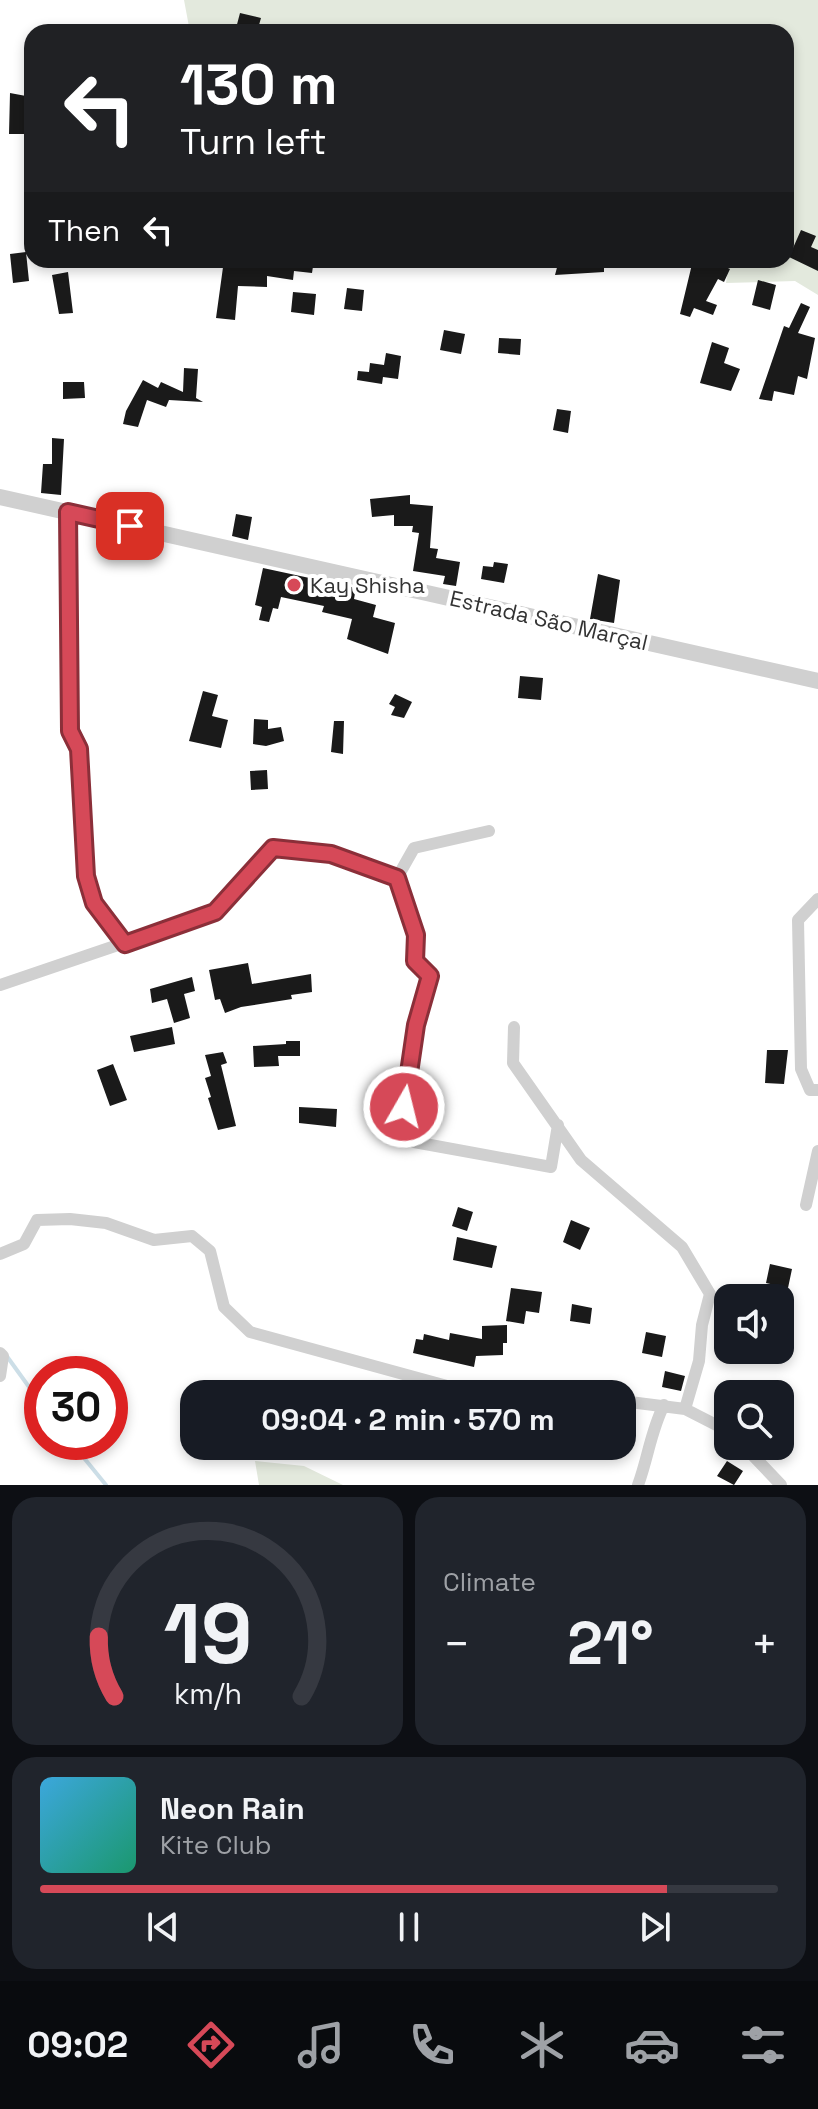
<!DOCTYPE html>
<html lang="en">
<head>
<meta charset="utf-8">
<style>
  :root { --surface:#171b24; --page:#20242c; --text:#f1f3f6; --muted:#9ea1a6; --line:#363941; --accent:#d64958 }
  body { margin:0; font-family:"Space Grotesk",sans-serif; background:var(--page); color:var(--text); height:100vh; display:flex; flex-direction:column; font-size:30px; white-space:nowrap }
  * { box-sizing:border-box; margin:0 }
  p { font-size:26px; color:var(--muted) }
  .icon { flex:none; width:44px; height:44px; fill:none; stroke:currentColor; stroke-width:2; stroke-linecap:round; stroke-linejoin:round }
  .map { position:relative; height:1485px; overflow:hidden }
  .side { display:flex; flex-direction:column; gap:12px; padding:12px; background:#0d0f14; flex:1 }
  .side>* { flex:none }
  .top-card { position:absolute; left:24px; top:24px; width:770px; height:244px; border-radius:24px; box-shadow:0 4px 12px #0003; background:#202124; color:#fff; overflow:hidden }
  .fabs { position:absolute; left:714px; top:1284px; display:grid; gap:16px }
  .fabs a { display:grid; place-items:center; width:80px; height:80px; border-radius:16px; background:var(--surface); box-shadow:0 4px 12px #0003; font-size:40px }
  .speed { position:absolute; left:24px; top:1356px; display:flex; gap:16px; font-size:40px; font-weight:700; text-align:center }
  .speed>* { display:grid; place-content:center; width:104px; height:104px; border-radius:50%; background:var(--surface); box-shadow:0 4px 12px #0003; line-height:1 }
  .speed .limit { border:12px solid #d22; background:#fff; color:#111 }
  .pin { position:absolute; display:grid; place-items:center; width:68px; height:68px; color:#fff; margin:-34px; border-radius:16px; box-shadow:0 4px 12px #0006 }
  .me { position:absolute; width:88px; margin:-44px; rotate:8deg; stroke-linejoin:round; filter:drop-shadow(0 0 6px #0008) }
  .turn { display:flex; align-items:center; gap:28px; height:168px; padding:0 24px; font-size:36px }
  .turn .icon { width:104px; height:104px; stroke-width:2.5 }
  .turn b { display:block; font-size:56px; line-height:68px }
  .then { display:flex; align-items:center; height:76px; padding:0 24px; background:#0003; gap:16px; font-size:30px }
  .big { font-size:60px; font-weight:700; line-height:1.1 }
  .side .card { flex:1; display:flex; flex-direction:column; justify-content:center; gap:12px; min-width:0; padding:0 28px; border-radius:24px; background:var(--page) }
  .side .dial { align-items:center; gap:0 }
  .dial svg { height:208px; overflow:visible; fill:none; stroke:var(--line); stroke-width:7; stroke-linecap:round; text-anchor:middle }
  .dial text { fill:var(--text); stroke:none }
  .song { display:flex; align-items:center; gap:24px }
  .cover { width:96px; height:96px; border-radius:12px; background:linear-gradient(135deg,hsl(200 70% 55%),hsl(160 70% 35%)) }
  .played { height:8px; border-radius:4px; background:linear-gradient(90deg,var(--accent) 85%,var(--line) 85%) }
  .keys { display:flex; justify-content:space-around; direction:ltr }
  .heat { display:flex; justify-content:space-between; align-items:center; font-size:44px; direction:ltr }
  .side .tiles { flex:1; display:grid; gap:12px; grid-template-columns:1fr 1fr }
  .card:last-child { grid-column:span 2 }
  .trip { position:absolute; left:180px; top:1380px; width:456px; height:80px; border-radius:24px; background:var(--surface); box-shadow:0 4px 12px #0003; font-weight:700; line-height:80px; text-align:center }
  .dock { display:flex; height:128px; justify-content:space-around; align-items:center; background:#090b0e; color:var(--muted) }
  .dock .icon { width:56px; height:56px }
  .dock .current { color:var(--accent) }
  .dock b { font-size:36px; color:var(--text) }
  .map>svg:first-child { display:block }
  .green { fill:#e3e9dd }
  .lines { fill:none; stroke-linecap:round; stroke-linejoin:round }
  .stream { stroke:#ccdee7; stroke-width:4 }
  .building { fill:#1a1a1a }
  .minor { stroke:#d0d0d0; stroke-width:12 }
  .tertiary { stroke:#d0d0d0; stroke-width:16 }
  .route-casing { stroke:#8b2f39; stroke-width:20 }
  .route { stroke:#d64958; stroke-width:14 }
  .poi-dot { fill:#d64958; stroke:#fff; stroke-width:3 }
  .labels { text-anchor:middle; stroke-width:8; stroke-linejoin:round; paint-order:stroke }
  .poi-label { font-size:22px; fill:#333; stroke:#fff; text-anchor:start }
  .street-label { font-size:22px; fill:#333; stroke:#fff }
</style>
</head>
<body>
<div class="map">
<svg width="818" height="1485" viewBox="0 0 818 1485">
  <rect width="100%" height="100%" fill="#fff"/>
  <path class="green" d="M184 0H818V295L795 281 726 283 729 260H786V32H190Z
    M255 1461 304 1466 343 1485H259Z"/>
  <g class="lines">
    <path class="stream" d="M6 1355 42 1405
      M71 1442 106 1485"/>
  </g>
  <path class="building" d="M240 13 261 18 257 32H235Z
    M10 93 26 96 24 134H9Z
    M801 230 816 236 811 247 818 250V271L789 257Z
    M26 252 29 281 13 283 10 254Z
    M224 260H237V265L281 267 282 260H314L312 273 294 271 293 280 267 276V287L238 286 235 320 216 318Z
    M559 260H604V272L555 275Z
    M693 260H711L730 269 724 282 718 279 706 301 717 305 713 315 694 308 690 317 680 314Z
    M68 272 73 313 59 314 52 275Z
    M758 280 776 285 770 310 752 305Z
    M347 288 364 290 362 311 344 309Z
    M293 292 316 294 314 315 291 312Z
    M801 303 810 307 798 333 815 338 807 379 798 376 794 395 774 391 772 401 759 399 784 326 789 328Z
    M444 330 465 334 461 354 440 350Z
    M499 338 521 339 520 355 498 353Z
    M712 342 729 348 724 363 740 369 731 391 700 383Z
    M386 353 401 356 398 379 383 377 382 384 357 380 358 371 369 372 370 363 384 365Z
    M184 368 198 369 196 398 203 402 169 400 166 407 147 400 138 427 123 424 126 411 143 380 158 388 161 382 183 392Z
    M63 382H84L85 398 63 399Z
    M557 409 571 411 568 433 553 430Z
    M52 438 64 439 61 495 41 493 43 464H52Z
    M410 495V504L433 506 430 548 438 549 436 558 460 562 456 586 443 584 445 576 413 571 419 533 412 532 413 526H394V515L372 517 370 499Z
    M236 514 252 517 248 540 232 536Z
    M494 562 508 564 504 583 481 579 483 566 493 567Z
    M263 568 356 588 354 599 376 605 373 617 395 623 388 654 347 639 352 619 322 612 324 606 281 597 278 609 273 608 269 622 259 620 262 607 255 605Z
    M598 574 620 580 614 623 590 619Z
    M520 676 543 678 541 700 518 698Z
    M203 691 218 695 212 716 228 720 221 748 189 741Z
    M395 694 412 702 404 718 391 715 395 707 389 704Z
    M254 719 268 720V729L281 727 284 741 266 746 253 744Z
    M334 721H344L343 754 331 752Z
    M267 770 268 789 251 790 250 771Z
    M248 963 252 984 311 974 312 992 291 995 292 999 241 1007 225 1013 220 999 215 1000 209 970Z
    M192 977 195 991 184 994 190 1018 174 1023 167 999 152 1003 150 989Z
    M172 1027 175 1044 134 1052 130 1036Z
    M286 1041H300V1056H278L279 1066 254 1067 253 1046 286 1044Z
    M767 1050H788L784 1084 765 1083Z
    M223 1052 227 1063 221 1065 236 1126 218 1130 208 1098 211 1097 205 1078 211 1076 205 1055Z
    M113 1064 127 1100 110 1106 97 1070Z
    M299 1107 337 1109 336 1127 299 1123Z
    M458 1207 473 1212 467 1231 452 1226Z
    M571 1220 590 1228 580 1250 563 1242Z
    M457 1237 497 1246 492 1268 453 1260Z
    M770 1264 792 1269 788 1288 766 1283Z
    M511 1288 542 1292 539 1313 526 1311 524 1324 506 1321Z
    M572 1304 592 1308 590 1324 570 1321Z
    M507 1325V1343H503V1355L476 1356 474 1367 413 1353 416 1339 423 1340 424 1334 449 1340 450 1333 482 1339V1326Z
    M646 1332 666 1336 662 1357 642 1353Z
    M665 1371 685 1376 681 1391 662 1387Z
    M727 1461 743 1471 734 1485 717 1476Z"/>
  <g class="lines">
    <path class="minor" d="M68 512 70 731 79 749 86 876 94 903 125 944
      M397 878 414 848 489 831
      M818 899 798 920 801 1069 810 1090H818
      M0 985 215 912 273 848 331 854 397 878 416 935 415 961 430 976 416 1025 404 1107 414 1142 551 1167 558 1125
      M514 1027 513 1063 581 1160 682 1247 710 1294 702 1325 699 1361 685 1409
      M806 1205 818 1151
      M0 1254 24 1244 37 1220 70 1219 106 1223 154 1240 192 1236 210 1251 224 1307 250 1332 447 1386 536 1394
      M0 1353 3 1356 0 1376
      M622 1401 685 1409 728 1431
      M744 1446 781 1485
      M638 1485C648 1458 651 1430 664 1405"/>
    <path class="tertiary" d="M0 497 818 681"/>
  </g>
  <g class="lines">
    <g class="route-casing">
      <path id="route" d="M130 526 68 512 70 731 79 749 86 876 94 903 125 944 215 912 273 848 331 854 397 878 416 935 415 961 430 976 416 1025 404 1107"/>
    </g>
    <use href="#route" class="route"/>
  </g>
  <circle class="poi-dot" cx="294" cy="585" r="8"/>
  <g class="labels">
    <g class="poi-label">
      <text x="310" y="593">Kay Shisha</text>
    </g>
    <g class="street-label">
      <text transform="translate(549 620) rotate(13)" y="8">Estrada São Marçal</text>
    </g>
  </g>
</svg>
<div class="fabs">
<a><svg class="icon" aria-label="sound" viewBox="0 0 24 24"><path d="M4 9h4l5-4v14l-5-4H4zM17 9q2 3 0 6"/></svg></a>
<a><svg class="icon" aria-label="search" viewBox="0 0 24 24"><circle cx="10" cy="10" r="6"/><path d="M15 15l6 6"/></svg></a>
</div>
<div class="speed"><div class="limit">30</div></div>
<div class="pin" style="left:130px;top:526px;background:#d93025"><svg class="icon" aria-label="arrive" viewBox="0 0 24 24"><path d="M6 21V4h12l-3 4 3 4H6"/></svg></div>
<svg class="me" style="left:404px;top:1107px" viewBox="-20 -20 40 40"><circle r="17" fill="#d64958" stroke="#fff" stroke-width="3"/><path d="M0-11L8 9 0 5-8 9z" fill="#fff"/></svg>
<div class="trip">09:04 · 2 min · 570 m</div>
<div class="top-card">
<div class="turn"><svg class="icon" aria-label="left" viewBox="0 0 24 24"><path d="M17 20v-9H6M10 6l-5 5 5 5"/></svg><div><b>130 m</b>Turn left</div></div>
<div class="then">Then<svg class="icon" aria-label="left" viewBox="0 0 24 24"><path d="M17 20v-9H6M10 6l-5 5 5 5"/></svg></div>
</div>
</div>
<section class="side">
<div class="tiles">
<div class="card dial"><svg viewBox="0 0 100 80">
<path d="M14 69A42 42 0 1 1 86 69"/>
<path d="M14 69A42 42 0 0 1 8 46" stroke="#d64958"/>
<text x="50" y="56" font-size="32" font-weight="700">19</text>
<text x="50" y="72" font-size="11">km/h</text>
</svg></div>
<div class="card"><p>Climate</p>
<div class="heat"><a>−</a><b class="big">21°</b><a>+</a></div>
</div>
<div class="card">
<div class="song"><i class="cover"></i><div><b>Neon Rain</b><p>Kite Club</p></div></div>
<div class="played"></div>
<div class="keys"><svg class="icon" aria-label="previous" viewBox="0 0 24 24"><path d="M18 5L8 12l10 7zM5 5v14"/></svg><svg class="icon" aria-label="pause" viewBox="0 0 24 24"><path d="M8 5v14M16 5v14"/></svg><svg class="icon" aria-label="next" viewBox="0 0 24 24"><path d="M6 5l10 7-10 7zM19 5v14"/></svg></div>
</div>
</div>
</section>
<nav class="dock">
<b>09:02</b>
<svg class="icon current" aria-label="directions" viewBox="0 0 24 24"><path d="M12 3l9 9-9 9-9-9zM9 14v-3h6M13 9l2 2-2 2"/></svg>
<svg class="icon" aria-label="music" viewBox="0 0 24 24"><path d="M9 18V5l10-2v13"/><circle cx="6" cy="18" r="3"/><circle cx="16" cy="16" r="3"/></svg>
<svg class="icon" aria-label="phone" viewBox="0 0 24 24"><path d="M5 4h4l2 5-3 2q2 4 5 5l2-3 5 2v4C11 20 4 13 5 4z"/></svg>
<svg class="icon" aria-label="climate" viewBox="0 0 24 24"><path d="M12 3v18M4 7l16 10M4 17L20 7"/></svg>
<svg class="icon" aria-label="car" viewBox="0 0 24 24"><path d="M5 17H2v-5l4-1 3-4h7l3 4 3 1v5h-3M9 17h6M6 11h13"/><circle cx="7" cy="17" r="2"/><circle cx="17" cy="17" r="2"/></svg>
<svg class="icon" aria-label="filters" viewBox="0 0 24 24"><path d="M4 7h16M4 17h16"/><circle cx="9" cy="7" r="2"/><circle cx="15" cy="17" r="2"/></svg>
</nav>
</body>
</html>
